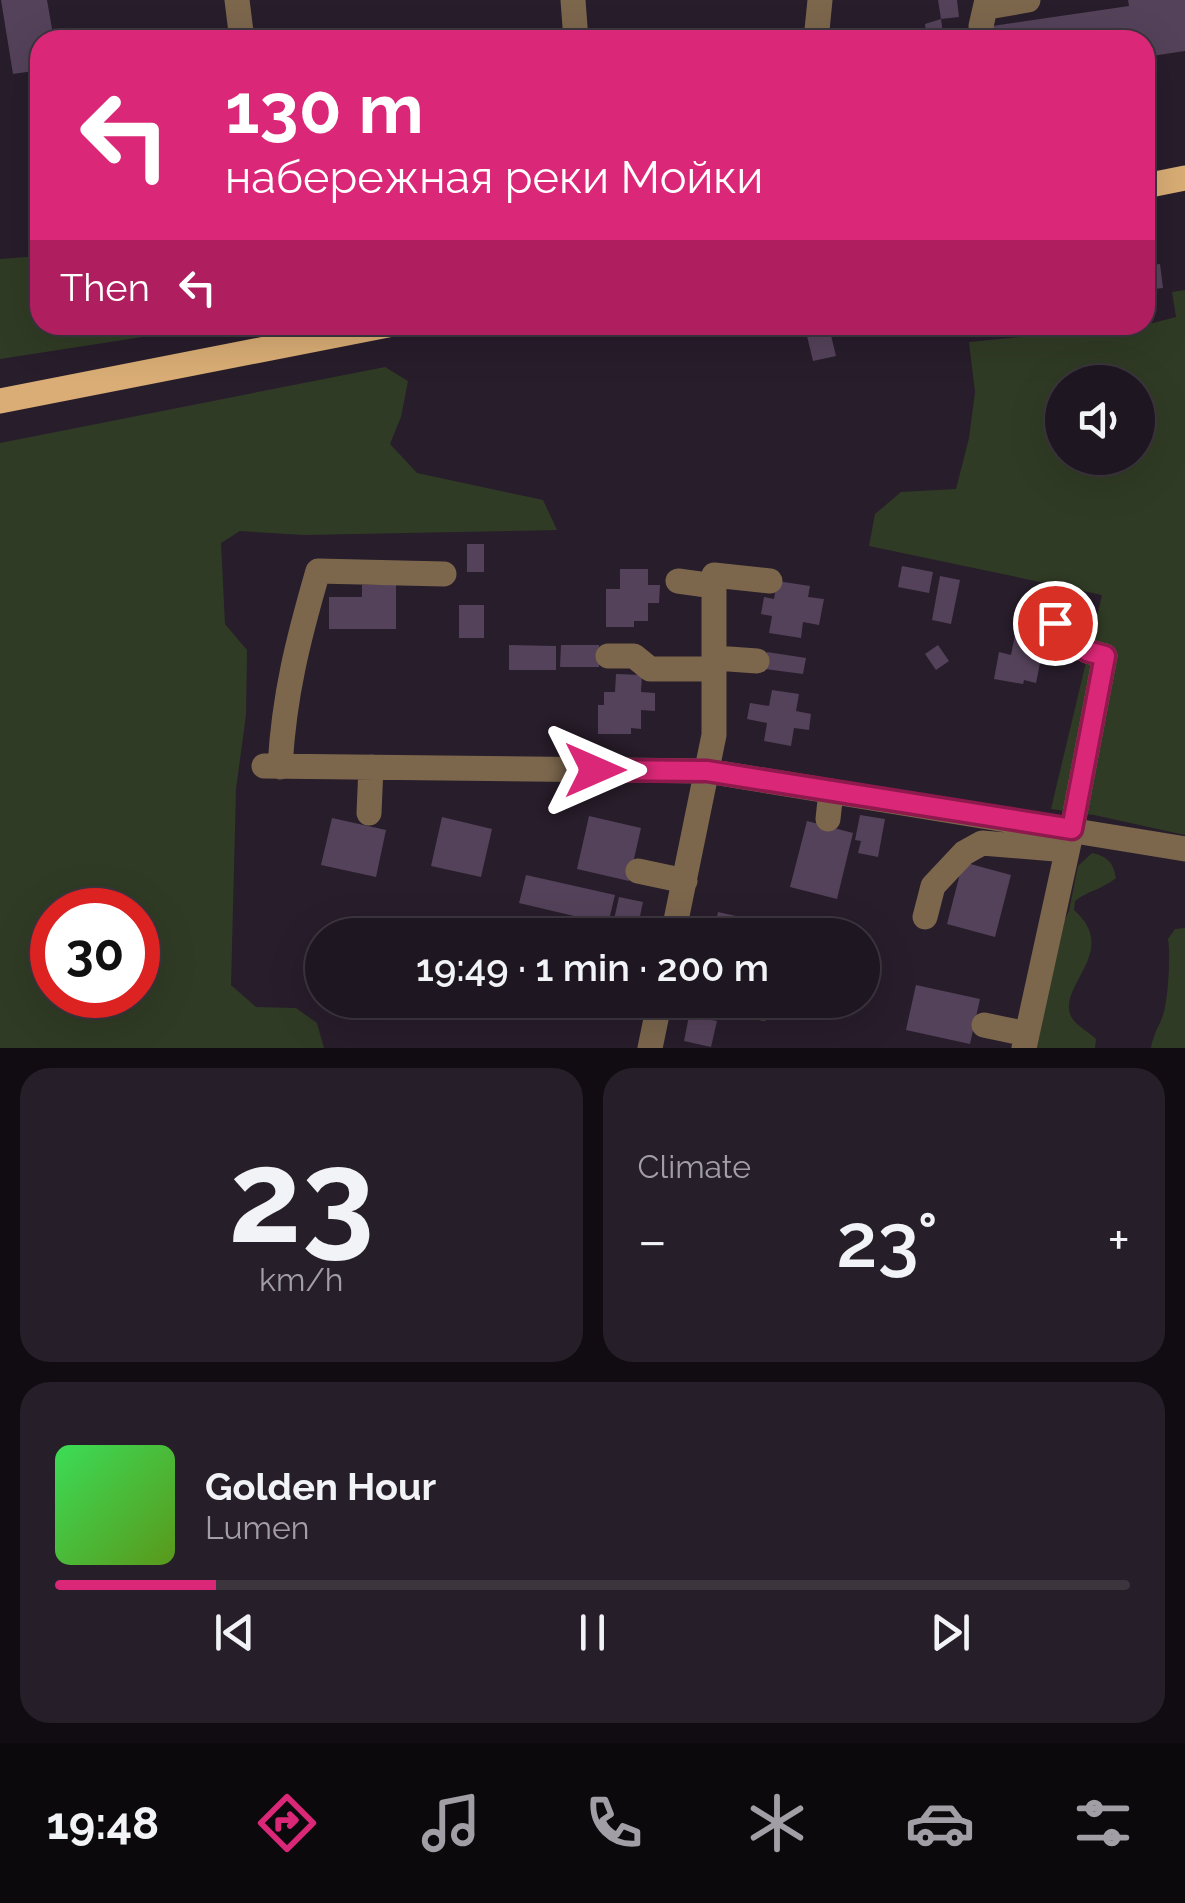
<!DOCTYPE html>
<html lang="en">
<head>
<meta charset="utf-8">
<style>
  :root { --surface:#1e1620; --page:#261f29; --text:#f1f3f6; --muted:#a19fa5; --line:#3c353e; --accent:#db2777 }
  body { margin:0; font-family:Raleway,sans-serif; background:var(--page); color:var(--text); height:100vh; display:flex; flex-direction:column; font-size:38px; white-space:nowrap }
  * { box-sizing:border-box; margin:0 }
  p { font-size:32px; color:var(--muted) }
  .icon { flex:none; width:55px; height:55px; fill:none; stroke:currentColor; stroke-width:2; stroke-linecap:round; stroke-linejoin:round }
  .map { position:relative; height:1048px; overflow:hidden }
  .details { display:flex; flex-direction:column; gap:20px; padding:20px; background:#100c12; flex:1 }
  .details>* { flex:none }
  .top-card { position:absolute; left:30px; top:30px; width:1125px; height:305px; border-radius:30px; box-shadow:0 10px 40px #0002,0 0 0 2px var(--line); background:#db2777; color:#fff; overflow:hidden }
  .controls { position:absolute; left:1045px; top:365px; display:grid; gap:20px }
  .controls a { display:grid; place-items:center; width:110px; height:110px; border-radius:50%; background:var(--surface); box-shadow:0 10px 40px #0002,0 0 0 2px var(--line); font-size:50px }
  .speed { position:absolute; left:30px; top:888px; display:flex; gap:20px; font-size:50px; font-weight:700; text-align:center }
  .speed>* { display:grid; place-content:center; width:130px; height:130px; border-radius:50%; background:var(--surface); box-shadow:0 10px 40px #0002,0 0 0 2px var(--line); line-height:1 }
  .speed .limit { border:15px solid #d22; background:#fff; color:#111 }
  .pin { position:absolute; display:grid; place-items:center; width:85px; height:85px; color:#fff; margin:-42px; border:5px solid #fff; border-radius:50%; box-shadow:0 2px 10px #0007 }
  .me { position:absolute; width:110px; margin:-55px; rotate:90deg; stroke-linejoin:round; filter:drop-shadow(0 0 8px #0008) }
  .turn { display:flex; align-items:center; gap:35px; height:210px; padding:0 30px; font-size:45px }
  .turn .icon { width:130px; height:130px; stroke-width:2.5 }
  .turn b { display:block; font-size:70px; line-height:85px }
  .then { display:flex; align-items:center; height:95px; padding:0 30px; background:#0003; gap:20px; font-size:38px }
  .big { font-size:75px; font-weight:600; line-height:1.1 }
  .details .tile { flex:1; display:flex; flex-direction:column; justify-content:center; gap:15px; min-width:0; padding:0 35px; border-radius:30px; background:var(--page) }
  .details .dial { align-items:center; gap:0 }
  .dial b { font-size:130px; line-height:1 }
  .song { display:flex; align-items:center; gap:30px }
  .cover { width:120px; height:120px; border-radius:15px; background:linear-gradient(135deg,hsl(130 70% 55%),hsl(90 70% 35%)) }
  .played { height:10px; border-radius:5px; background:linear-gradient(90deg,var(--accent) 15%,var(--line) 15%) }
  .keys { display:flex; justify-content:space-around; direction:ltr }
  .heat { display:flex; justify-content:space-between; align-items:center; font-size:55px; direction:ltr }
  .details .tiles { flex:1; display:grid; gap:20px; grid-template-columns:1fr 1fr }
  .tile:last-child { grid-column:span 2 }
  .trip { position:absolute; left:305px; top:918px; width:575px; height:100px; border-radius:50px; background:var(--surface); box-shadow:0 10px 40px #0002,0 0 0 2px var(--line); font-weight:600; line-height:100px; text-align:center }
  .dock { display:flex; height:160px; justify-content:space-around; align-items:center; background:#0c090d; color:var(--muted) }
  .dock .icon { width:70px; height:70px }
  .dock .selected { color:var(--accent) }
  .dock b { font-size:45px; color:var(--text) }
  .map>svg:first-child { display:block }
  .green { fill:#303b25; fill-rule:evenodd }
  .building { fill:#54425a }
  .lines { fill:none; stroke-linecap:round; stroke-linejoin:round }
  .minor { stroke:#7c674d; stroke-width:25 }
  .major { stroke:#d9ad75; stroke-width:25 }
  .route-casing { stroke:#8e194d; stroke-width:25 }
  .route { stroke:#db2777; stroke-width:18 }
</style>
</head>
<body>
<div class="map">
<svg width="1185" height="1048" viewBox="0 0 1185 1048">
  <rect width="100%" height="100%" fill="#281d2b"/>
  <path class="green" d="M40 256V325H220L0 359V259Z
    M1185 290V835L1094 815 1051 809 1102 595 869 546 875 514 901 492 956 489 969 438 975 392 969 342 1145 325 1176 317 1172 292ZM1062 382H1138V458H1062Z
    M385 367 408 381 401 417 390 444 417 473 543 500 557 530 304 535 240 531 221 543 225 624 247 650 246 715 236 789 231 985 256 1007 296 1008 317 1023 324 1048H0V443ZM138 910V995H52V910Z
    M1092 853C1108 857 1113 862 1116 878 1101 890 1089 890 1075 901L1074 910C1122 952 1054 987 1072 1018 1077 1026 1089 1032 1096 1039L1095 1048H1029L1048 953 1069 911 1078 866Z
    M1185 928V1048H1151C1153 1036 1157 1030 1162 1018 1168 1004 1171 955 1168 939L1175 929Z"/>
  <path class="building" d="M1 0H47L54 40H40V70L13 74Z
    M938 0H957L959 17 941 19Z
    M1128 0H1185V51L1145 57V40H994L992 26 1129 6Z
    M941 19 943 33 961 29 963 40H927L925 24Z
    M1160 264 1163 288 1145 290V266Z
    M830 331 836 356 813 361 807 336Z
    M467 544H484V572H467Z
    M902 566 933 572 929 593 898 587Z
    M620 569H648V585H660L659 603H648V621H634V627H606V589H620Z
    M940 576 960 580 951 624 932 620Z
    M777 581 810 586 808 597 824 599 819 625 803 622 801 638 769 633 772 616 761 614 764 597 774 599Z
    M362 585H396V629H329V597H362Z
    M459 605H484V638H459Z
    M1017 625 1046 630 1043 644 1057 647 1053 665 1040 663 1036 683 1024 680 1023 684 994 679 999 652 1011 655Z
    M509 645 556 646V670H509Z
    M561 645H599V667H560Z
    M938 645 949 661 936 670 925 654Z
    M767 652 806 658 803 674 765 669Z
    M616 674 642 675 641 692 655 693V711L641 710V729L631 728V734H598V705H604V692H615Z
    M772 690 799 694 796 711 811 714 809 730 794 728 791 746 764 741 767 723 747 719 750 703 769 706Z
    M860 815 885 819 878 857 858 853 861 841 855 840Z
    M589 816 641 828 629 881 577 869Z
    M442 817 492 829 481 877 431 866Z
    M332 818 386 830 376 877 321 865Z
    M807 821 853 833 837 899 790 887Z
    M963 862 1011 875 995 937 947 924Z
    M526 875 615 895 608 924 519 903Z
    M619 897 643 902 637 930 613 924Z
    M718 912 745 918 741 935H713Z
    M916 985 980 999 970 1044 906 1030Z
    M560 1000H597L593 1017 558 1009Z
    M696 1000H733L729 1017 694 1009Z
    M689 1016 717 1021 711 1047 684 1041Z"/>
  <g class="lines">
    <path class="minor" d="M237 0 242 40
      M573 0 576 40
      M988 7 1028 0
      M816 40 820 0
      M982 40 981 26 987 0
      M678 581 714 586
      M608 656H634L650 669H714
      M715 658 757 661
      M264 766 707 771 1185 849
      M280 767C284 695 298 640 318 571L444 574
      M369 813 371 767
      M828 819 831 791
      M638 871 685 881
      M925 917 933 886 964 853 982 843 1067 850
      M673 935 714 735V575L770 581
      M739 1000 763 1008
      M984 1025 1027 1034
      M650 1048 660 1000
      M1024 1048 1072 829 1105 656 1087 651 1055 623"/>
    <path class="major" d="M1145 186 1185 178
      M0 401 388 325"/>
  </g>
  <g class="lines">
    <g class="route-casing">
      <path id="route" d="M595 770 707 771 1072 829 1105 656 1087 651 1055 623"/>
    </g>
    <use href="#route" class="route"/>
  </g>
</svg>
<div class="controls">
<a><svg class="icon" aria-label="sound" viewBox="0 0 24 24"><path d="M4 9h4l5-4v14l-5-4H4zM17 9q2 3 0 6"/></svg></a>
</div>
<div class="speed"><div class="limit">30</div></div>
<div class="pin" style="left:1055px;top:623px;background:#d93025"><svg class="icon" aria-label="arrive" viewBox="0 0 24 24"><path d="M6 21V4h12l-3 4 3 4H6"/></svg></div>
<svg class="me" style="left:595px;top:770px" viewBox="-20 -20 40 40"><path d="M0-17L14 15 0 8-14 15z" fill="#db2777" stroke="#fff" stroke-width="4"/></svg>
<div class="trip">19:49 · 1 min · 200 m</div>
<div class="top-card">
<div class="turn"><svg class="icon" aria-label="left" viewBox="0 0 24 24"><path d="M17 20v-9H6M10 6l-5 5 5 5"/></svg><div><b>130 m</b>набережная реки Мойки</div></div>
<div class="then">Then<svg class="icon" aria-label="left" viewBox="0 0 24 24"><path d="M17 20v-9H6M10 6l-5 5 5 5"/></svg></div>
</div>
</div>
<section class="details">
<div class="tiles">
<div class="tile dial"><b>23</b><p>km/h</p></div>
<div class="tile"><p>Climate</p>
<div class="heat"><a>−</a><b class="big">23°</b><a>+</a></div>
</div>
<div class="tile">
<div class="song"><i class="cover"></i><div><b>Golden Hour</b><p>Lumen</p></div></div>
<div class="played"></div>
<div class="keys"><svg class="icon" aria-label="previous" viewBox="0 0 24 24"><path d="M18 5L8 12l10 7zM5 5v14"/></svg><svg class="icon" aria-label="pause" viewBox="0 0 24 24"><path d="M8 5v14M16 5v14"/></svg><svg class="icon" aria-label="next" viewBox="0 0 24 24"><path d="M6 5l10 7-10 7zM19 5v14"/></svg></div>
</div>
</div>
</section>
<nav class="dock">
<b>19:48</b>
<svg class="icon selected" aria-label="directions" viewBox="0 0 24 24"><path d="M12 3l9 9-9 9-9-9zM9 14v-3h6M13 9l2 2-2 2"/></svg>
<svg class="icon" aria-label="music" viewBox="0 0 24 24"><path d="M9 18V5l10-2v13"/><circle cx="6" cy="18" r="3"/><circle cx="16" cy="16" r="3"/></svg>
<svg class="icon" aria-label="phone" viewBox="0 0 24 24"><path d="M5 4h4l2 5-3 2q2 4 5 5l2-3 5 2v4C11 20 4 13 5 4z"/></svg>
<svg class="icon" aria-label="climate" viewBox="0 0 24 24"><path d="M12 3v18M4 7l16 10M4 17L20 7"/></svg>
<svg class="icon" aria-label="car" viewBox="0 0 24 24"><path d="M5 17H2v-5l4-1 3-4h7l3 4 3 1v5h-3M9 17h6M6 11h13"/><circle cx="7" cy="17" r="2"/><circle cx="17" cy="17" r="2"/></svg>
<svg class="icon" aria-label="filters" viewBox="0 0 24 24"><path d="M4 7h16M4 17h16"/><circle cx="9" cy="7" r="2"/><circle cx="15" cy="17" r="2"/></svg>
</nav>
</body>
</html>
